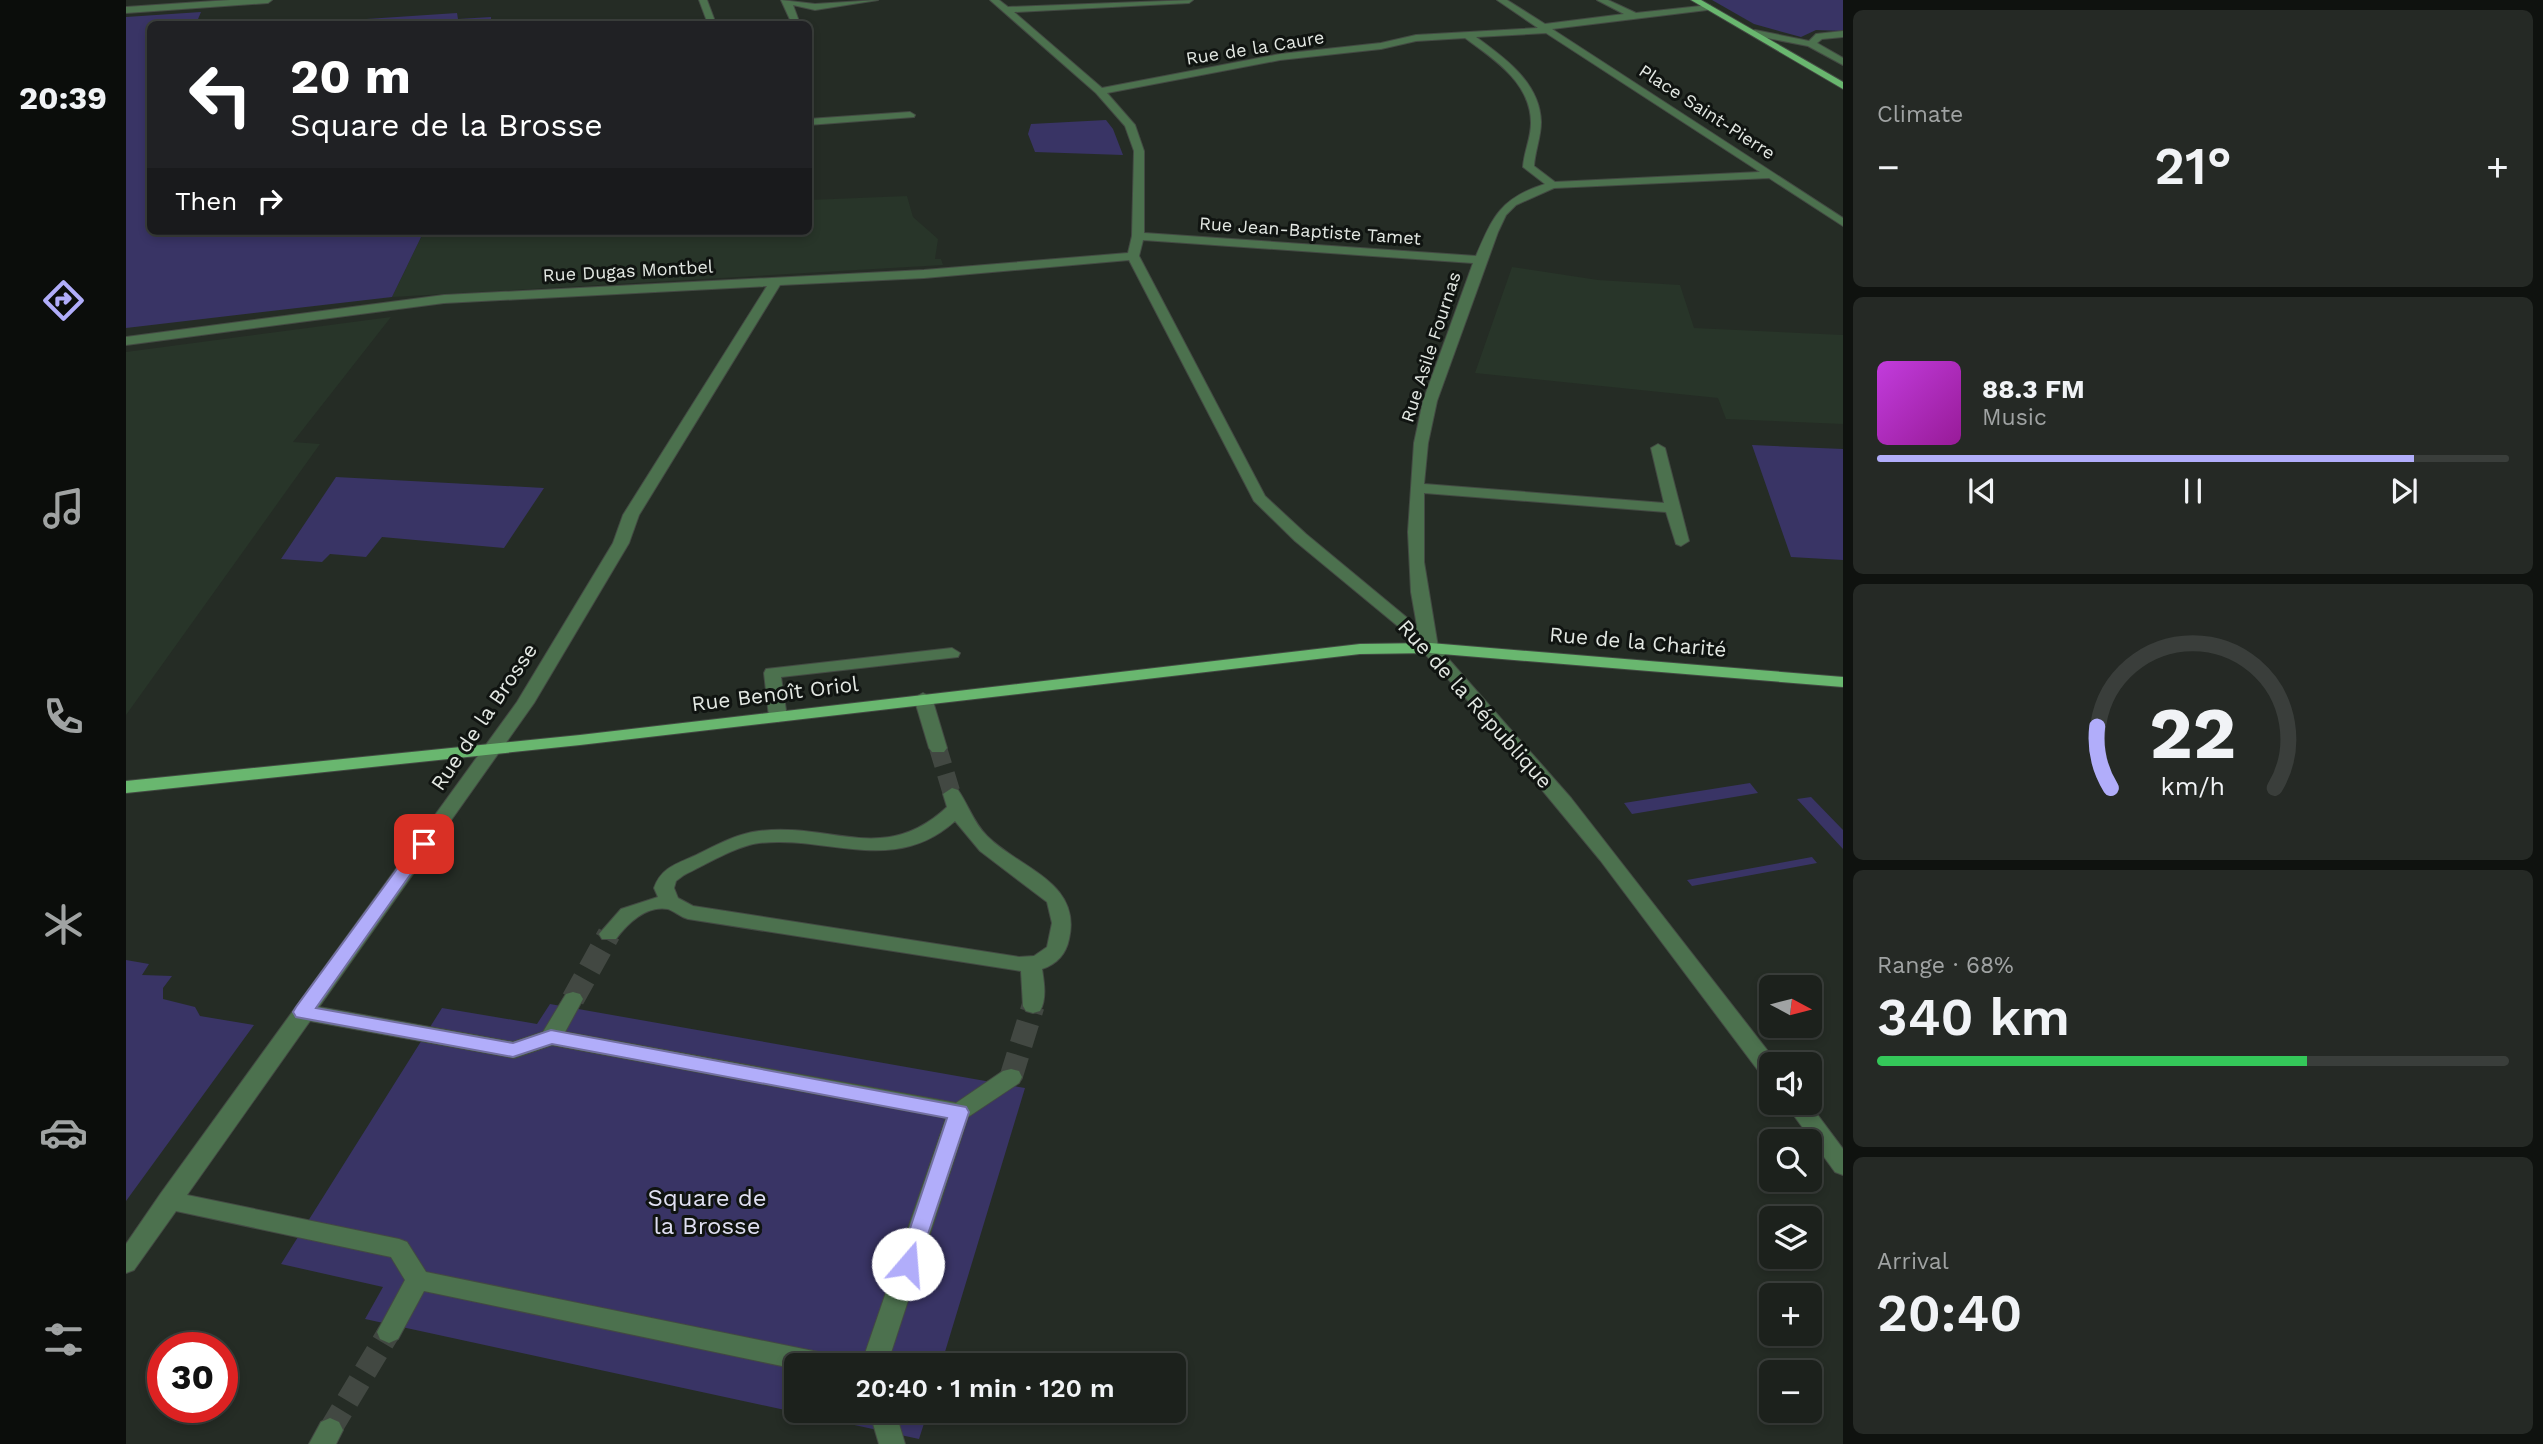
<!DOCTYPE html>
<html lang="en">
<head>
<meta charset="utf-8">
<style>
  :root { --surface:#1c211c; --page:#252925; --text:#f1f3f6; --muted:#a0a3a3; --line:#3a3e3b; --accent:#b1adfa }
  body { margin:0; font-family:"Work Sans",sans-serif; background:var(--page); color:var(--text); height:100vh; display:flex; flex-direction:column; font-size:26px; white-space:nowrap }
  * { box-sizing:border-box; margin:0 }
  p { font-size:23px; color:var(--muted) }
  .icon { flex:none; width:38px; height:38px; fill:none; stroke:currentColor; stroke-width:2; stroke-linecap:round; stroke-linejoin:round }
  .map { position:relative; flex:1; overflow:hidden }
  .side { display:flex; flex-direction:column; gap:10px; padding:10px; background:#0f120f; width:700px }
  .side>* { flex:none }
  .banner { position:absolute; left:21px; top:21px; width:665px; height:214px; border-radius:10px; box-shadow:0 4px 10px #0003,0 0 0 2px var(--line); background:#202124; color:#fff; overflow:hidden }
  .needle { width:46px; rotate:97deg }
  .tools { position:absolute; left:1633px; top:975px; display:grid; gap:14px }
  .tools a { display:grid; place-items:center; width:63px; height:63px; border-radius:10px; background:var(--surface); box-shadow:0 4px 10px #0003,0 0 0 2px var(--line); font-size:35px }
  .speed { position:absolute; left:21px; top:1332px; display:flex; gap:14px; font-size:35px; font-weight:700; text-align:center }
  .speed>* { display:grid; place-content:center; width:91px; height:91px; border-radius:50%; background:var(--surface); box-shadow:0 4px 10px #0003,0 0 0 2px var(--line); line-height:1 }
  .speed .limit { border:10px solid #d22; background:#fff; color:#111 }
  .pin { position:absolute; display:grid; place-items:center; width:60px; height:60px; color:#fff; margin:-30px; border-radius:14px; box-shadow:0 4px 10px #0006 }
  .me { position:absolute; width:77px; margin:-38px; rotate:18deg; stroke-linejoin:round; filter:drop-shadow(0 0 5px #0008) }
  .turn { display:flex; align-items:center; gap:24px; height:147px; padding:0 28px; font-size:32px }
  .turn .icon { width:91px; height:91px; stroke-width:2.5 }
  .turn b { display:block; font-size:49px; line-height:60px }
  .then { display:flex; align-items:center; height:66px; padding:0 28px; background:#0003; gap:14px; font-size:26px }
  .big { font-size:52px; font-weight:600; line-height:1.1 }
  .side .card { flex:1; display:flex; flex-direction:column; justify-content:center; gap:10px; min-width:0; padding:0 24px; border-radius:10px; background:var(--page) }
  .side .dial { align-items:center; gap:0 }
  .dial svg { height:182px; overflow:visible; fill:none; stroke:var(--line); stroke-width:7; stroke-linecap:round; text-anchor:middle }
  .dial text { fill:var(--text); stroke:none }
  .song { display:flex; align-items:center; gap:21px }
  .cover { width:84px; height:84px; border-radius:10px; background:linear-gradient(135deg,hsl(290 70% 55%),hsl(300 70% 35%)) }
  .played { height:7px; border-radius:4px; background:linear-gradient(90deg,var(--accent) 85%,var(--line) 85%) }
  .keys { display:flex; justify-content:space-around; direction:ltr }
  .heat { display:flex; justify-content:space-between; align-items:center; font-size:38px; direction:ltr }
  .charge { height:10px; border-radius:5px; background:linear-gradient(90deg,#34c759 68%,var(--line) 0) }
  .trip { position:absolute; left:658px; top:1353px; width:402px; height:70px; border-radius:10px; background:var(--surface); box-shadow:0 4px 10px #0003,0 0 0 2px var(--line); font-weight:600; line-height:70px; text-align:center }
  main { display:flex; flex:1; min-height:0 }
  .tabs { display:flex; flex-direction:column; width:126px; justify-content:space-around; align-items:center; background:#0b0d0b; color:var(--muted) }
  .tabs .icon { width:49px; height:49px }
  .tabs .selected { color:var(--accent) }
  .tabs b { font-size:32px; color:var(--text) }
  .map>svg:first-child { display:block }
  .built { fill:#283529 }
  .green { fill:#393465 }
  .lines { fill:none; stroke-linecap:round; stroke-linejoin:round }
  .minor-tunnel-far1 { stroke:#424842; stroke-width:18; stroke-dasharray:18 9; stroke-linecap:butt }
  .minor-tunnel { stroke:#424842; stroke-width:23; stroke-dasharray:23 11; stroke-linecap:butt }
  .minor-casing { stroke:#434a43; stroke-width:2 }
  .major-casing { stroke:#434a43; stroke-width:2 }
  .minor { fill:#4c714e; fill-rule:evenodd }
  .major { fill:#69b76f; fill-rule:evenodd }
  .route { fill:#b1adfa; stroke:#7370a2; stroke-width:2 }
  .labels { text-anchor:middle; stroke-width:6; stroke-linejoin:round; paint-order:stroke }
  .far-street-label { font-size:18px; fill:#e3e8e3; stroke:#101411 }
  .street-label { font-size:21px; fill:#e3e8e3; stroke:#101411 }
  .near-park-label { font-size:24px; fill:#dfdff1; stroke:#101411 }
</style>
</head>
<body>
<main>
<nav class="tabs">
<b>20:39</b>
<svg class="icon selected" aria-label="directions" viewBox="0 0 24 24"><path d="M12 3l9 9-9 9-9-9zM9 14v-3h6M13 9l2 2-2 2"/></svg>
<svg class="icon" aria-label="music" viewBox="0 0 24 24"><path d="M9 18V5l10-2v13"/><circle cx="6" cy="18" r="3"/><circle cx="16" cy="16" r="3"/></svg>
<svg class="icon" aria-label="phone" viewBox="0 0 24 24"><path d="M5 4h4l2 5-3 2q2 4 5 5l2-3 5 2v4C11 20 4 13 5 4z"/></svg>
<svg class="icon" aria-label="climate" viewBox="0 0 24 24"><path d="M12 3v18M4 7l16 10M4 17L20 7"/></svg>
<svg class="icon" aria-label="car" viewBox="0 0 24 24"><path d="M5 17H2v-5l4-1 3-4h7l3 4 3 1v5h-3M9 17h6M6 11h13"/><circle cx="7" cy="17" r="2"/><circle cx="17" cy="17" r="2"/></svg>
<svg class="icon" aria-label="filters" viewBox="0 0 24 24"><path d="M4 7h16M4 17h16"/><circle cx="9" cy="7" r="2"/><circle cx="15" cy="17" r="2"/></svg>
</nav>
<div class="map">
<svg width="1717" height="1444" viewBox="0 0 1717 1444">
  <rect width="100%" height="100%" fill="#252c25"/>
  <path class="built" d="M781 196 787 217 812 239 809 259H815L817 265 266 297 298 231H682L683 200Z
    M1386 267 1472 280 1554 285 1568 328 1717 335V424L1600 419 1592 398 1349 373Z
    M265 317 167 442 194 444 0 715V352Z"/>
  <path class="green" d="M1586 0H1717V31L1690 30 1675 37 1628 24Z
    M75 12 70 24H24V231H298L266 297 0 328V17Z
    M331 13 332 19 365 17V24H165Z
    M980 120 987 129 997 155 909 152 902 134 905 124Z
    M1626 445 1717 449V560L1665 557Z
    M210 477 418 488 378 548 256 537 240 557 204 554 196 562 155 559Z
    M1624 783 1632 793 1506 814 1498 803Z
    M1685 797 1717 830V849L1671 799Z
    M1686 857 1691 863 1566 886 1561 880Z
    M0 960 23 964 16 975 46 976 37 988V999L69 1007 74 1016 128 1025 0 1201Z
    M424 1004 899 1088 815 1365H670V1410L802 1411 793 1439 239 1319 257 1287 155 1264 316 1008 411 1024Z"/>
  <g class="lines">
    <path class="minor-tunnel-far1" d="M812 748 826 794"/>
    <path class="minor-tunnel" d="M447 999 483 934
      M885 1077 907 1006
      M204 1430 263 1332"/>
    <g class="minor-casing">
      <path id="minor" d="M104 0H146L142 3 0 13V7Z
        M573 0H581L590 24H582Z
        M655 0 689 4 752 0 689 10 667 5 674 24H666Z
        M864 0H873L882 7 1067 0 1063 3 888 12 976 88 1154 54 1255 43 1290 35 1412 28 1371 0H1381L1419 24 1498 14 1471 0H1482L1510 13 1584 5 1585 7 1581 10 1426 29 1717 218V226L1643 178 1428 188 1390 205 1380 215 1372 232 1311 401 1302 443 1298 484 1538 503 1525 448 1532 444 1539 448 1563 541 1555 546 1550 544 1540 512 1298 493V562L1312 647 1445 798 1652 1064H1645V1079L1637 1077 1474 860 1344 703 1279 632 1169 541 1128 501 1003 260 798 278 654 285 513 515 503 543 408 703 193 1007 387 1042 417 1032 440 994 447 992 454 994 457 999 439 1032 830 1103 877 1071 885 1069 893 1071 896 1077 893 1083 842 1117 761 1365H735L820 1118 426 1045 388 1058 184 1021 61 1195 273 1239 281 1242 300 1272 702 1354 711 1357 715 1365H670V1369L298 1291 272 1339 263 1343 254 1339 251 1332 279 1280 265 1257 50 1211 8 1270 0 1273V1244L35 1193 391 702 487 543 497 515 641 286 318 303 0 345V337L318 295 798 270 1002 253 1006 236 1008 151 999 126 970 93ZM1420 33 1634 172 1429 182 1408 166C1409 151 1415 137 1415 122 1414 83 1379 58 1350 37ZM1339 38C1368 59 1405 83 1405 123 1405 138 1398 152 1397 167L1419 184C1375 198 1367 216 1350 256L1018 233V151L1009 125 981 93 1154 60 1255 49 1290 41ZM1017 240 1347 263 1297 401 1288 443 1282 532 1285 592 1291 626 1180 534 1139 496 1013 256Z
        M1629 30 1683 41 1690 34 1717 31V37L1696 39 1691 43 1717 58V65L1682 46 1626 35V31Z
        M784 112 789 115 788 117 682 125V119Z
        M826 648 834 653 832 657 655 677 661 717 652 722 643 717 638 673 640 669Z
        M797 693 806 698 821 748 818 752H806L803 748 788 698Z
        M826 788 832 790C843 806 847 822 861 836 894 869 956 882 943 939 940 954 931 964 916 969 918 982 921 999 914 1011L907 1013 900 1011 897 1006 895 971 562 919C555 917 548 911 542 909 520 905 501 924 490 939H476L473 934 495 909 532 897 528 888C535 868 550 864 568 856 589 846 609 834 633 831 706 822 758 866 821 807L817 794ZM829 821 854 851 921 902 926 923 921 947 908 956 893 957 567 906 552 898 548 888 550 881 558 875C579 865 610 846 633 843 703 835 768 876 829 821Z
        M1658 1102H1682L1717 1149V1175L1709 1172Z
        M743 1410H769L779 1444H753Z
        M204 1418 213 1422 217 1430 210 1444H183L195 1422Z"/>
    </g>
    <g class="major-casing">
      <path id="major" d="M1565 0H1575L1717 82V89Z
        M1304 643 1717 677V687L1304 653 1234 654 454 745 0 793V781L454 735 1234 644Z"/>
    </g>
    <use href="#minor" class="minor"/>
    <use href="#major" class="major"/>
  </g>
  <path class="route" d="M298 838 306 844 190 1008 387 1043 425 1030 840 1107 843 1112 790 1270 782 1273 775 1270 772 1264 821 1118 426 1044 387 1057 170 1017 167 1012 170 1007 292 840Z"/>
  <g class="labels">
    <g class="far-street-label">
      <text transform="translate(1129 48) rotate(-9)" y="6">Rue de la Caure</text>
      <text transform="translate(1581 112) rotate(33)" y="6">Place Saint-Pierre</text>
      <text transform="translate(1184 231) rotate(4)" y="6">Rue Jean-Baptiste Tamet</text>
      <text transform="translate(502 271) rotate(-3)" y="6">Rue Dugas Montbel</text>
      <text transform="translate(1305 347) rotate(-72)" y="6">Rue Asile Fournas</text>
    </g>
    <g class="street-label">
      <text transform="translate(1512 642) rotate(5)" y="7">Rue de la Charité</text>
      <text transform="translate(649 694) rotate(-7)" y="7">Rue Benoît Oriol</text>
      <text transform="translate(1349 704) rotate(48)" y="7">Rue de la République</text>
      <text transform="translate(358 717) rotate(-56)" y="7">Rue de la Brosse</text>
    </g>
    <g class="near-park-label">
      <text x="581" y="1206">Square de<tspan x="581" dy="28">la Brosse</tspan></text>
    </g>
  </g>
</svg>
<div class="tools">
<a><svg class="needle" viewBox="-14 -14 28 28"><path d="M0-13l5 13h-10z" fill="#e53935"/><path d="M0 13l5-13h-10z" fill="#a0a3a3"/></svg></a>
<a><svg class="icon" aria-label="sound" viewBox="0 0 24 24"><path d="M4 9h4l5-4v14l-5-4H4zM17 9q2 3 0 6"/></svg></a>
<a><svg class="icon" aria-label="search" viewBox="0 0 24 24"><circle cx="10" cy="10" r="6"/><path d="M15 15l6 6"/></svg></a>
<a><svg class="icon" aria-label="layers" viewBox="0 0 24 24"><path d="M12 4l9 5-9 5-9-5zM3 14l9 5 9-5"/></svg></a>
<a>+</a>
<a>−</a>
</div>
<div class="speed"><div class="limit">30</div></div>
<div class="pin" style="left:298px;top:844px;background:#d93025"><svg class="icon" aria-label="arrive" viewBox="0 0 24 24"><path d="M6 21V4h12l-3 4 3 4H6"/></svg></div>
<svg class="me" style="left:782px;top:1264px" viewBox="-20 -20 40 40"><circle r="19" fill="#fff"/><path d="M0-13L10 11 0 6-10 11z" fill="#b1adfa"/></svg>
<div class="trip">20:40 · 1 min · 120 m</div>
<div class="banner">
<div class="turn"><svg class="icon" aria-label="left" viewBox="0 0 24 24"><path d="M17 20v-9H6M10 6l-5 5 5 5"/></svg><div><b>20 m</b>Square de la Brosse</div></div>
<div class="then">Then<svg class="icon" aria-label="right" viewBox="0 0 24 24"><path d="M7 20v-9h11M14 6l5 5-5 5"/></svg></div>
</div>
</div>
<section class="side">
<div class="card"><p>Climate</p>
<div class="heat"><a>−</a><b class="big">21°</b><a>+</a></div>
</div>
<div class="card">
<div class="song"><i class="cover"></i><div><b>88.3 FM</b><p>Music</p></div></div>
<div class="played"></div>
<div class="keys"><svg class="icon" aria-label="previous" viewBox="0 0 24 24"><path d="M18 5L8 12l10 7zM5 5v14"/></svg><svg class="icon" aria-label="pause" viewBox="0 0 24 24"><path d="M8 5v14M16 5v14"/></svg><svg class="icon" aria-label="next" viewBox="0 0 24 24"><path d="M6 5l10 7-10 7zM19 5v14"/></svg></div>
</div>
<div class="card dial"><svg viewBox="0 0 100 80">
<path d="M14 69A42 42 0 1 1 86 69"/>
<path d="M14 69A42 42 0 0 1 8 42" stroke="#b1adfa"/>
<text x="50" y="56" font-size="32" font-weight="700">22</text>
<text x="50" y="72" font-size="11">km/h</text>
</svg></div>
<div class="card"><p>Range · 68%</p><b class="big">340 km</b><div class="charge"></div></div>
<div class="card"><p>Arrival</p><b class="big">20:40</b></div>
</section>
</main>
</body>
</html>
